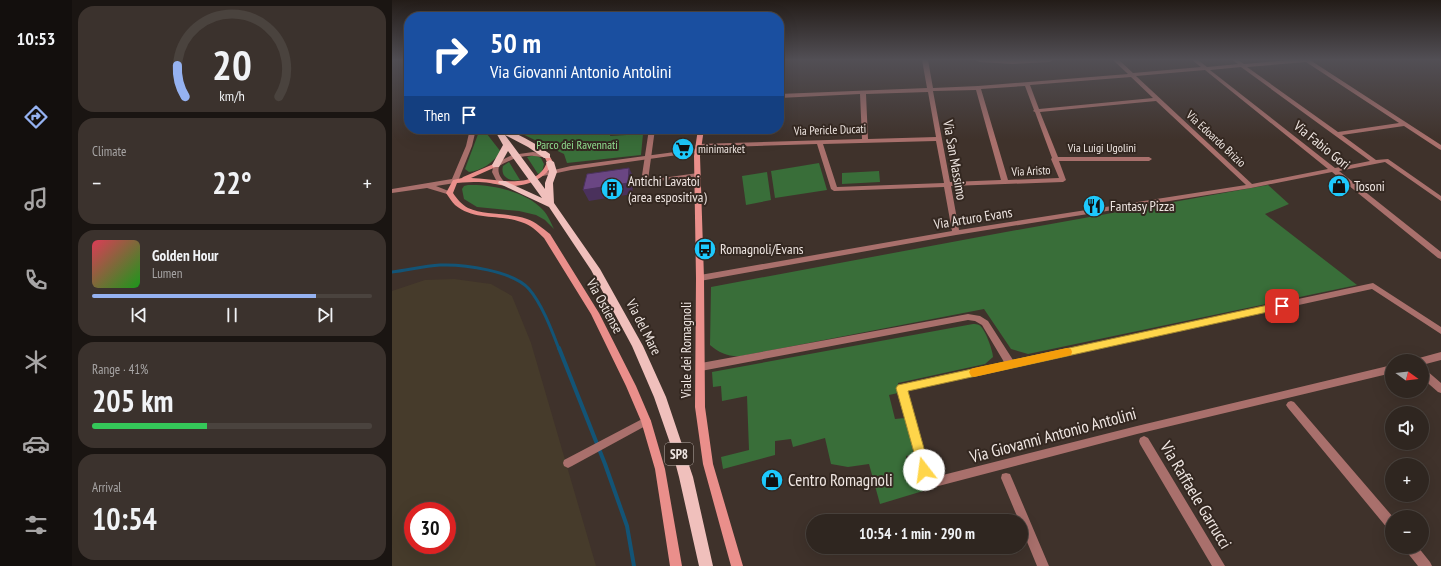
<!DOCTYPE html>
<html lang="en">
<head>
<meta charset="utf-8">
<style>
  :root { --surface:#2f2620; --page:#3b322d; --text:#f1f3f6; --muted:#a7a5a5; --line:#4a433e; --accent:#95b2f1 }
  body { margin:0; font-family:"PT Sans Narrow",sans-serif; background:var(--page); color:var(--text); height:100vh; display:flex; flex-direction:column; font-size:15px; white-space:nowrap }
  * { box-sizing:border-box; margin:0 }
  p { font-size:13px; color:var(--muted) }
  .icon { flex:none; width:22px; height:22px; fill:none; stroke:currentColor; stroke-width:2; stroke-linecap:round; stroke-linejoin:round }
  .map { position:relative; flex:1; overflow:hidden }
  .sheet { display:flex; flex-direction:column; gap:6px; padding:6px; background:#1a1512; width:320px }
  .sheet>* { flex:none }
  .hud { position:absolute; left:12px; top:12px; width:380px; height:122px; border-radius:16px; box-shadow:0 4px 16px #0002,0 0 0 1px var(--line); background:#1a4fa0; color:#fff; overflow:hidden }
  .needle { width:26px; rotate:105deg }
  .controls { position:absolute; left:993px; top:354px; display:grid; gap:8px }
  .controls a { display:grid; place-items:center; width:44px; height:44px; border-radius:50%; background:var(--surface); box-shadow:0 4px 16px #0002,0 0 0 1px var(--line); font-size:20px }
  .speed { position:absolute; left:12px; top:502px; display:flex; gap:8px; font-size:20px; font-weight:700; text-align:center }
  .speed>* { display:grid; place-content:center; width:52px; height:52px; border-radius:50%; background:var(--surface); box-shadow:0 4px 16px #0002,0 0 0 1px var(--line); line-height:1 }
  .speed .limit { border:6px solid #d22; background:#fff; color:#111 }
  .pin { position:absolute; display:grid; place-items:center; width:34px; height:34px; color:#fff; margin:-17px; border-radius:8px; box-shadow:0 2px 6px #0006 }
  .me { position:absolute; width:44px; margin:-22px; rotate:345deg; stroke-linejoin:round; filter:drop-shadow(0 0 3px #0008) }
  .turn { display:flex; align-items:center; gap:14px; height:84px; padding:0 20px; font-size:18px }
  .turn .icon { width:52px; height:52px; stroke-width:2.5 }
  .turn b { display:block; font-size:28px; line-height:34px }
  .then { display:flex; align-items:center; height:38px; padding:0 20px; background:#0003; gap:8px; font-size:15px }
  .big { font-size:30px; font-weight:800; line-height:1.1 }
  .sheet .card { flex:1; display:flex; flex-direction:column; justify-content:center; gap:6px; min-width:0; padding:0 14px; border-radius:16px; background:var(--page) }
  .sheet .dial { align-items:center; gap:0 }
  .dial svg { height:104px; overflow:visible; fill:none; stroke:var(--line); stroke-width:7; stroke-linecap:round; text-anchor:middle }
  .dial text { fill:var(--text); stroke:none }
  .song { display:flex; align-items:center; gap:12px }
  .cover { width:48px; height:48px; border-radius:6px; background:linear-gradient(135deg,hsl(350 70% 55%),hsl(120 70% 35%)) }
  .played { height:4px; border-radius:2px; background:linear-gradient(90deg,var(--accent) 80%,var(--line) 80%) }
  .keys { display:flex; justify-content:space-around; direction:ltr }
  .heat { display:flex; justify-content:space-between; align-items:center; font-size:22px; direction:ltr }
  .charge { height:6px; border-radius:3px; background:linear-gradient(90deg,#34c759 41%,var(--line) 0) }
  .trip { position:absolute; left:414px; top:514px; width:222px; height:40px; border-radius:20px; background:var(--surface); box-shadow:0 4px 16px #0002,0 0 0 1px var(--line); font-weight:800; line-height:40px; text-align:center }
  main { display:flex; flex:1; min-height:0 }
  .tab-bar { display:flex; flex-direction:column; width:72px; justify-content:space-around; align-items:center; background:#130f0d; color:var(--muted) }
  .tab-bar .icon { width:28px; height:28px }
  .tab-bar .active { color:var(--accent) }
  .tab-bar b { font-size:18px; color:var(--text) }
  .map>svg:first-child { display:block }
  .industrial { fill:#463b2b; fill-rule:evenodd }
  .green { fill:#396e39 }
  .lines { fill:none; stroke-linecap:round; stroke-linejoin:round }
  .stream-far1 { stroke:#135476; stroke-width:3 }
  .stream { stroke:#135476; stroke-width:4 }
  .minor { fill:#a9706c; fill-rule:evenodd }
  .tertiary { fill:#a9706c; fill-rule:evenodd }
  .secondary { fill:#ea8f8b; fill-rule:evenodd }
  .primary { fill:#f0c0bc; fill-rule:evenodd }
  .shaded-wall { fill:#4a315c }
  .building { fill:#6a4683; stroke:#4a315c }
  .route { fill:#ffd54a; stroke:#a68a30 }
  .slow { fill:#f59e0b }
  .labels { text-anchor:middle; stroke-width:4; stroke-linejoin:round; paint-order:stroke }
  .far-street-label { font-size:12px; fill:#efe6e2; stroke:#342821 }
  .far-park-label { font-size:12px; fill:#94e393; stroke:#342821 }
  .far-poi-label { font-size:12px; fill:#efe6e2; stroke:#342821; text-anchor:start }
  .shield { fill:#342821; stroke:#b7ada8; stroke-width:1 }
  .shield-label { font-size:13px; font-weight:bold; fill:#efe6e2 }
  .street-label { font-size:14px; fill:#efe6e2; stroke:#342821 }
  .poi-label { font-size:14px; fill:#efe6e2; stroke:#342821; text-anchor:start }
  .near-street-label { font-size:17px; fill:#efe6e2; stroke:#342821 }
  .near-poi-label { font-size:17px; fill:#efe6e2; stroke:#342821; text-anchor:start }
</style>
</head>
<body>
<main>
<nav class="tab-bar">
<b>10:53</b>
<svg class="icon active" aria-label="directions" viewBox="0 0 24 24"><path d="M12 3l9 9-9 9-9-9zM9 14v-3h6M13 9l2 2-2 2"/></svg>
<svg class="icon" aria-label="music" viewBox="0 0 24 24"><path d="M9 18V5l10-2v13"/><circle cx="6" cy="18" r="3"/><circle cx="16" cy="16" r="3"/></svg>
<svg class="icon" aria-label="phone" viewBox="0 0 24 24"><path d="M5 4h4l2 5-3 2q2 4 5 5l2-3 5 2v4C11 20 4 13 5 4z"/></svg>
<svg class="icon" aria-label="climate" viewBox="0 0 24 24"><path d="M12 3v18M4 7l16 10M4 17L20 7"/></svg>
<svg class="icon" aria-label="car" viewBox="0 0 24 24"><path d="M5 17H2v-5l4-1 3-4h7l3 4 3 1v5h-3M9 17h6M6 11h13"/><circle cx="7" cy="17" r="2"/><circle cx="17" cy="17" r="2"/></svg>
<svg class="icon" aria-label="filters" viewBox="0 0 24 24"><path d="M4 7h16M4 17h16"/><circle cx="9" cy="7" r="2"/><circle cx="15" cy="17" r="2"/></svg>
</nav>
<section class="sheet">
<div class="card dial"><svg viewBox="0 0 100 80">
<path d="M14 69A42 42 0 1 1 86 69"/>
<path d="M14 69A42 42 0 0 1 8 45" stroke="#95b2f1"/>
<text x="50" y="56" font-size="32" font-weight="700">20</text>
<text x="50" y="72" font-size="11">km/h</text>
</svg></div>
<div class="card"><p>Climate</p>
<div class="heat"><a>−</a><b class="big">22°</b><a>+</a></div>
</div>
<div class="card">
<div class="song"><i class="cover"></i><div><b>Golden Hour</b><p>Lumen</p></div></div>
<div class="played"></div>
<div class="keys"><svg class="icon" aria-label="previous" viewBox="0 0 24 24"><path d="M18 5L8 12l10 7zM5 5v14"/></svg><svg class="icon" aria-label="pause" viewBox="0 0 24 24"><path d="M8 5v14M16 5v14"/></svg><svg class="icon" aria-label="next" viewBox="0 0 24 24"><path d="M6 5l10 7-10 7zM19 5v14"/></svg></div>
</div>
<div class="card"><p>Range · 41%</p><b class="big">205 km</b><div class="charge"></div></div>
<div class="card"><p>Arrival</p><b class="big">10:54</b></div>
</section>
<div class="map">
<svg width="1049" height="566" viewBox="0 0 1049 566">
  <rect width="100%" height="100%" fill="#3f322b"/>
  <path class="industrial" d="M62 279 99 284 120 296 139 343 204 566H0V291L33 280ZM21 511H55V545H21Z"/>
  <path class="green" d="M88 129H91L109 152C101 162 90 171 77 172L73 169Z
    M120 129H220L218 136 251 134 249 155 175 163 172 154Z
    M143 155 149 158 152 164 150 172 146 174 135 157Z
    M117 162 128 180C118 182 108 177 111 166Z
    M427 163 435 190 383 198 379 171Z
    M487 171 488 182 450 184V173Z
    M375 172 379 200 354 205 350 176Z
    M76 185C100 184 135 192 151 210 156 215 159 223 162 229L153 220 144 215 127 211 85 207 72 199 70 189 72 186Z
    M876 185 897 204 873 214 965 285 636 354 619 349 592 309 349 356C337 357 327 353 318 345L319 287 603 234Z
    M581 324C584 324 585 324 587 325 593 328 601 351 601 357L593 364 506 383V393L497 395 503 419 513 418 523 454 514 456 521 487 530 488 531 491 488 504 477 464 456 467 439 464 433 438 401 447 399 439 383 441V455L331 469 329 457 357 450 355 396 330 401 329 386 321 387 320 372Z"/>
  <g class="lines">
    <path class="stream-far1" d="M0 272C16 270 32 266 48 265 72 264 121 271 137 289 150 304 160 331 167 349"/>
    <path class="stream" d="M167 348 213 464 235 526 242 566"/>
    <path class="minor" d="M530 60H536L541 88 586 86 736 74 721 60H727L741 73 809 67 800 60H806L815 67 846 64 840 60H846L852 64 897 60H918L1049 145V150L1047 149 1012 126 950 135 984 160 996 159 1049 196V201L993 162 947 171 1049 252V259L1046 258 940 172 859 188 564 235 308 281 305 280 304 278 305 276 308 275 560 231 552 187 442 191 439 189 425 144 306 148 303 146 306 144 470 139 468 94 387 98V94L535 88ZM914 62 1007 123 946 132 855 67ZM849 67 978 161 943 168 818 70ZM813 70 936 169 860 184 744 76ZM739 77 761 98 647 109 638 85ZM633 86 642 110 641 111 643 112 660 158 659 159 667 178 616 180 589 89ZM584 90 609 180 558 182 541 91ZM536 92 544 137 476 139 474 94ZM764 101 854 185 567 230 559 186 671 182 674 180 667 161H757L760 159 757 157H666L648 112ZM544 141 552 183 445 187 431 144Z
      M584 60H661L658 62 621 64 587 62Z
      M257 129H263L256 180 306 173 308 174V176L250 183 249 182Z
      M981 283 1049 327V334L980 289 515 391 539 478 745 426 1000 365V373L745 434 535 489 531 488 530 484 505 388 507 385 510 384 612 362 590 325 583 321 576 320 309 371 306 370 304 367 306 364 309 363 576 314 588 316 596 321 621 360Z
      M1049 352V360L1030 365V361H1025L1027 358Z
      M1031 369 1034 370 1049 383V393L1046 392 1030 378Z
      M899 401 902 402 1001 517 1000 531 996 529 896 408 894 405 896 402Z
      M254 417 257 418 259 421 257 424 180 466 176 468 172 466 171 463 172 460Z
      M752 436 756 438 833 566H820L748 444 747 441 748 438Z
      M614 473 618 474 657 566H645L629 527V521H627L609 478 610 474Z
      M1012 547H1026L1038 562 1040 566H1026L1014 551Z"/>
    <path class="tertiary" d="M78 129H84L80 146 66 181 63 183 44 186 59 192V194H55L35 188 0 193V189L60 179 74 146Z
      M305 149 307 150V152L179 170 151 176 148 174 149 173 179 166Z
      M141 152 156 155 157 156C153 159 147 156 142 156 129 155 118 160 107 166 105 174 109 177 113 183L110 185 104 180 100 172 102 164 120 155Z"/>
    <path class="secondary" d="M306 129H312L308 156 312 278 313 407 321 464 351 566H339L311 464 303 407 304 278 302 156Z
      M155 154 157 155 161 162C155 180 132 187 115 186 106 185 97 182 87 182 80 182 73 182 65 183L61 193C65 199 69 204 76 208 93 216 116 212 135 219 144 222 150 228 158 234L207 313 244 386 259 421 273 469 290 566H278L263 469 249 421 234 386 199 314 152 238C145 231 139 225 129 222 108 214 82 221 63 205 60 202 57 197 54 193L61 180 70 178 71 177 104 163 107 165 106 166 79 178C101 178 145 192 155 162L152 156Z"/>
    <path class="primary" d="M102 129C122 129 142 143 158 154V158H152L136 147 113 135 153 189V183L157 172 154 162 158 160 162 162 165 172 161 183 162 203 208 269 251 346 274 397 301 477 321 566H307L287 477 278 443 262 397 240 346 199 270 157 207 106 183 107 181H113L150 198 116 151 107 167H101L100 165 111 145Z"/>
  </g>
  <path class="shaded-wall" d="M237 168 242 178 240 194 197 201 191 190Z"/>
  <path class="building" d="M237 168 236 183 191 190 195 174Z"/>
  <linearGradient id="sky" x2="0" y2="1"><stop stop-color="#231c18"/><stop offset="0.43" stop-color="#524f55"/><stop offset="1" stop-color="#524f55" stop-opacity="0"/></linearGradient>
  <rect width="1049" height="139" fill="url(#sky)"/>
  <path class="route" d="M890 302 895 306 894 308 516 391 538 470 536 474 532 476 528 474 504 388 506 385Z"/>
  <path class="slow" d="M675 348 679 349 680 352 679 355 675 356 582 377 579 376 577 372 579 369 582 368Z"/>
  <defs>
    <g id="supermarket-disc" transform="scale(1.15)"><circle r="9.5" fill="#1dc9fd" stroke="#342821"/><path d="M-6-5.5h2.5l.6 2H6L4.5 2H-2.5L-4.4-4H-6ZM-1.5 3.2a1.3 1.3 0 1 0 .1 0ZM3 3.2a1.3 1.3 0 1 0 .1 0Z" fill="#111"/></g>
    <g id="shop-disc" transform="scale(1.15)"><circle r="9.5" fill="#1dc9fd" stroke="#342821"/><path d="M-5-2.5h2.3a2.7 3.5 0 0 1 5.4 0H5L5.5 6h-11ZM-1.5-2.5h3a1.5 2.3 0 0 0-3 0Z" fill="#111"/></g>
    <g id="building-disc" transform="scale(1.15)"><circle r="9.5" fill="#1dc9fd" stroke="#342821"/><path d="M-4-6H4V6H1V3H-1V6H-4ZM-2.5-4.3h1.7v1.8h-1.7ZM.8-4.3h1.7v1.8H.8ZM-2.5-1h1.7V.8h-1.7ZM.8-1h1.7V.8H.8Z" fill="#111"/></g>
    <g id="restaurant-disc" transform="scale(1.15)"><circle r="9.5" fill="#1dc9fd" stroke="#342821"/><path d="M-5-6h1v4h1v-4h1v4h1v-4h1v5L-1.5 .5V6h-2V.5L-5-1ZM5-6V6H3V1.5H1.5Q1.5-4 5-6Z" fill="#111"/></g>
    <g id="bus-disc" transform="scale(1.15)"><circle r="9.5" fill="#1dc9fd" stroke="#342821"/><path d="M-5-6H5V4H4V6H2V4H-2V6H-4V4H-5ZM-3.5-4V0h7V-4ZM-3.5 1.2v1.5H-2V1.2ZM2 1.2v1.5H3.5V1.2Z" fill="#111"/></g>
  </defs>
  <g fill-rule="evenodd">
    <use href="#supermarket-disc" x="291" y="149"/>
    <use href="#shop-disc" x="947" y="186"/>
    <use href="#building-disc" x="220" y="189"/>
    <use href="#restaurant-disc" x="702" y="206"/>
    <use href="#bus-disc" x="313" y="249"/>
    <use href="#shop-disc" x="380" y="480"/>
  </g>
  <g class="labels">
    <g class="far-street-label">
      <text transform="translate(438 130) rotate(-2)" y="4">Via Pericle Ducati</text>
      <text transform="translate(824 139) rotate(43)" y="4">Via Edoardo Brizio</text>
      <text x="710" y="152">Via Luigi Ugolini</text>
      <text transform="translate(639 171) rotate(-3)" y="4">Via Aristo</text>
    </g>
    <g class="far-park-label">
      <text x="185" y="149">Parco dei Ravennati</text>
    </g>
    <g class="far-poi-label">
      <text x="306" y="153">minimarket</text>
    </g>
    <rect class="shield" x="273" y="443" width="28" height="22" rx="3"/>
    <g class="shield-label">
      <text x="287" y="459">SP8</text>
    </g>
    <g class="street-label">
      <text transform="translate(930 145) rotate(39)" y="5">Via Fabio Gori</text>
      <text transform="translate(563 160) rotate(80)" y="5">Via San Massimo</text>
      <text transform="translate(581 218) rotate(-9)" y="5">Via Arturo Evans</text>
      <text transform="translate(213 306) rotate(61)" y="5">Via Ostiense</text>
      <text transform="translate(252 327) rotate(63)" y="5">Via del Mare</text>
      <text transform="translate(294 350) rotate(-90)" y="5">Viale dei Romagnoli</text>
    </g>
    <g class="poi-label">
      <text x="236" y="186">Antichi Lavatoi<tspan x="236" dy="16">(area espositiva)</tspan></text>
      <text x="962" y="191">Tosoni</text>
      <text x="718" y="211">Fantasy Pizza</text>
      <text x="328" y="254">Romagnoli/Evans</text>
    </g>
    <g class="near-street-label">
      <text transform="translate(661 435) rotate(-15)" y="6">Via Giovanni Antonio Antolini</text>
      <text transform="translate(804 495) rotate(59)" y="6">Via Raffaele Garrucci</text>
    </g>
    <g class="near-poi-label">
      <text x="396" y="486">Centro Romagnoli</text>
    </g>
  </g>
</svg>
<div class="controls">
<a><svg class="needle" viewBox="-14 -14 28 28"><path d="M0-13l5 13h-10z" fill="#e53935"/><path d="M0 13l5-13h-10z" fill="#a7a5a5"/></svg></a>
<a><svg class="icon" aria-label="sound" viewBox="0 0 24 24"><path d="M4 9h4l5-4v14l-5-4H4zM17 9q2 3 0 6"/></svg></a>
<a>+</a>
<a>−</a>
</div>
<div class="speed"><div class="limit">30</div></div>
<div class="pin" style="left:890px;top:306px;background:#d93025"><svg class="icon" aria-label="arrive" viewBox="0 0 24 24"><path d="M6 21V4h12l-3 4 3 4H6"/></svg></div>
<svg class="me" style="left:532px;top:470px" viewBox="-20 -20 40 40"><circle r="19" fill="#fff"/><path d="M0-13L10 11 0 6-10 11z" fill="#ffd54a"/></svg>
<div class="trip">10:54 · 1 min · 290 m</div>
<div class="hud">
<div class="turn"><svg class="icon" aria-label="right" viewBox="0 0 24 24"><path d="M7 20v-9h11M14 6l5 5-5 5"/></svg><div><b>50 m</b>Via Giovanni Antonio Antolini</div></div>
<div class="then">Then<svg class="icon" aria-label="arrive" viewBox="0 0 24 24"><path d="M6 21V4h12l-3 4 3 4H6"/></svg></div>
</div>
</div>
</main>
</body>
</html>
